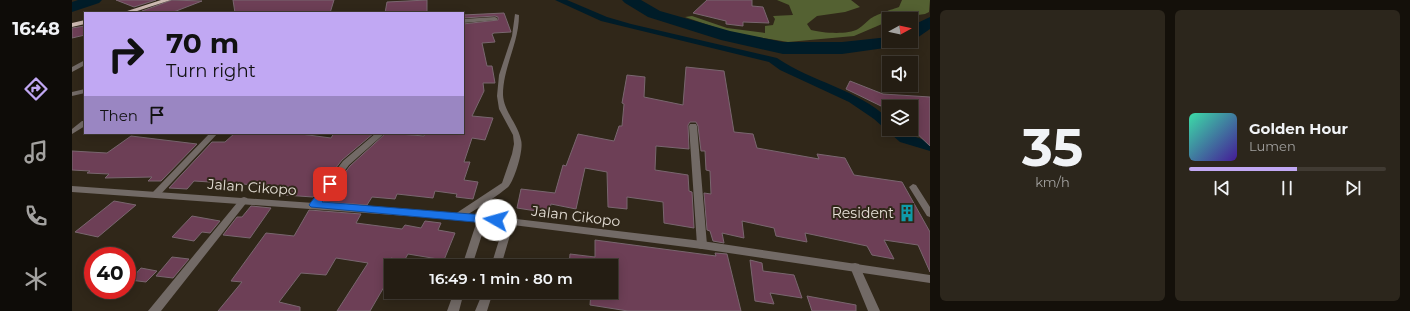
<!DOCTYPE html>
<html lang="en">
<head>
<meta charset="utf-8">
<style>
  :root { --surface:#241d13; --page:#2c261c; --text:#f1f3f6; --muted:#a3a2a0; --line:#413b33; --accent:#c1a8f3 }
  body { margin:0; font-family:Montserrat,sans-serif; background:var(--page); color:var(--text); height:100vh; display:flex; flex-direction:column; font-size:15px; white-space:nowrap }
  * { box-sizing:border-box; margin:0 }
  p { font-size:13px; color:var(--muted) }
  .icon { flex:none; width:22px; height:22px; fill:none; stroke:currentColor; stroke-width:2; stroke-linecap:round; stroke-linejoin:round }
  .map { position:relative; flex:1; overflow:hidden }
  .details { display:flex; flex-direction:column; gap:10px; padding:10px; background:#14100a; width:480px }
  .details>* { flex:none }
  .top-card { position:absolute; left:12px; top:12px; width:380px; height:122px; border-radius:0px; box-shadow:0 2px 10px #0003,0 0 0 1px var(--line); background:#c1a8f3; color:#111; overflow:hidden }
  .needle { width:26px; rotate:82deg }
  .controls { position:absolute; left:810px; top:12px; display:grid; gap:8px }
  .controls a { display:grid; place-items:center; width:36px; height:36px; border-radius:0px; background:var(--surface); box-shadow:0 2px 10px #0003,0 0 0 1px var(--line); font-size:20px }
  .speed { position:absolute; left:12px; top:247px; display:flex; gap:8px; font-size:20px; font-weight:700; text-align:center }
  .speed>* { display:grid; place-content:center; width:52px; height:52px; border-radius:50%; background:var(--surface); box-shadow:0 2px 10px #0003,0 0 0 1px var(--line); line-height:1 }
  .speed .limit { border:6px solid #d22; background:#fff; color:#111 }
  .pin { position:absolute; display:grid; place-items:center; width:34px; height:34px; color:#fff; margin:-17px; border-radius:8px; box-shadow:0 2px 6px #0006 }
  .me { position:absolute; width:44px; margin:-22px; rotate:277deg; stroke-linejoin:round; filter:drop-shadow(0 0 3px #0008) }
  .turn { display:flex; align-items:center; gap:14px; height:84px; padding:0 16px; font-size:18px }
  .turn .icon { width:52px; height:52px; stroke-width:2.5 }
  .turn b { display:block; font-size:28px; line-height:34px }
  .then { display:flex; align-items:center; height:38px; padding:0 16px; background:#0003; gap:8px; font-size:15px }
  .details .card { flex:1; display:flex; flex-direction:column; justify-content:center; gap:6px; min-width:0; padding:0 14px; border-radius:6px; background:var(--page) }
  .details .dial { align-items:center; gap:0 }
  .dial b { font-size:52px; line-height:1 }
  .song { display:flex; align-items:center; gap:12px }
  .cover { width:48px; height:48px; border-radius:6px; background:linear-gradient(135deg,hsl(160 70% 55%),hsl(260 70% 35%)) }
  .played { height:4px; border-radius:2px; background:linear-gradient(90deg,var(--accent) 55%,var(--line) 55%) }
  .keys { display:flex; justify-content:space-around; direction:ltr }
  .details .tiles { flex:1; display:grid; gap:10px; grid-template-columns:repeat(2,1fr) }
  .trip { position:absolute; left:312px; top:259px; width:234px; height:40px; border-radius:0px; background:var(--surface); box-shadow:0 2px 10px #0003,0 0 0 1px var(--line); font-weight:600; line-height:40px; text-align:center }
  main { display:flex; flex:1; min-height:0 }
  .tab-bar { display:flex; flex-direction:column; width:72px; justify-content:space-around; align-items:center; background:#0e0c08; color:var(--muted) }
  .tab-bar .icon { width:28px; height:28px }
  .tab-bar .current { color:var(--accent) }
  .tab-bar b { font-size:18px; color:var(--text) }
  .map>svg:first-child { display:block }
  .forest { fill:#546132 }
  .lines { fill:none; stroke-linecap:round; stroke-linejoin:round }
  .canal { fill:#001c28; fill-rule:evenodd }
  .river { fill:#001c28; fill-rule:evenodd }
  .building { fill:#6d3f56; stroke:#79666f }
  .minor { fill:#726a66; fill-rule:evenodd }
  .tertiary { fill:#726a66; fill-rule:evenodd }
  .trunk { fill:#cbb8b0; fill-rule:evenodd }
  .route { fill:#1a73e8; stroke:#114b97 }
  .labels { text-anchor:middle; stroke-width:4; stroke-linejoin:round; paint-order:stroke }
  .street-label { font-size:14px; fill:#e5dfd6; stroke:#302719 }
  .poi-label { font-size:14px; fill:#e5dfd6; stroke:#302719; text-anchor:end }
</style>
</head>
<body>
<main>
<nav class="tab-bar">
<b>16:48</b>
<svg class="icon current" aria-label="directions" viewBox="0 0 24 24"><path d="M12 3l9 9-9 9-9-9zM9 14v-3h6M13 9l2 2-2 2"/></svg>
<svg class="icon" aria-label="music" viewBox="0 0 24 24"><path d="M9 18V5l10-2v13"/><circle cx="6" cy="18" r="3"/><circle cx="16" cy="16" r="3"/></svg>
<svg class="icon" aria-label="phone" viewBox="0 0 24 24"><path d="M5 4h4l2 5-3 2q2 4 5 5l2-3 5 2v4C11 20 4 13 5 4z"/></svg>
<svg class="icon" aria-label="climate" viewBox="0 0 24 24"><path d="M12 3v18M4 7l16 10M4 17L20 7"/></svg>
</nav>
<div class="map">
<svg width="858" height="311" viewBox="0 0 858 311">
  <rect width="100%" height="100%" fill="#302719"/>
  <path class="forest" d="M705 0H779L788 7 773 12 745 16 735 24 739 30C750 33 776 35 786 29 791 26 794 22 798 19 803 15 821 9 827 7L830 0H858L857 12 853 14 817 19V21L782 36 716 42 660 33 613 17 620 16 655 28 693 33V26L701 25 703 19 701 16 721 15 717 5Z"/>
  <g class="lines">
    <path class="canal" d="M483 0H495L535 17 559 24 705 58C740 82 785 89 817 119V129H828L838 135 858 142V151L828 142 802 119 777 102 708 70 697 62 529 21Z"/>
    <path class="river" d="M6 0H30L27 3 0 12V2Z
      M550 0H569L588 11 658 31 711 42H770L817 37V41H836L833 45 827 46 770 54H711L649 40 576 17 553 3Z
      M858 17V29L845 38 839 39V26Z"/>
  </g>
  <path class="building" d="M44 0H84L62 7Z
    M100 0 130 1 99 13H75L70 11Z
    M161 0H262L258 13H163Z
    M355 0V13H313L315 2Z
    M635 0H680V6L691 7 697 23 671 22V26L654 24V21L621 13Z
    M432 13 439 32 422 33 420 34 423 42 410 43 415 66H420L423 83H411L412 91 400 116 421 118 413 140 400 138 392 162H398L392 180 406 182 401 199 384 197 385 194 363 191 361 198 325 194 323 199 300 197 295 205 251 202 278 166 314 133 352 136 353 133H391V24L426 20V17L423 16 391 18V15Z
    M13 26V35L0 38V28Z
    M614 67 652 71 662 132 681 134 685 148 747 159 745 154 773 158 782 175 830 182 858 232V272L846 245 812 240 822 259 800 255 795 246 733 233 735 242 704 236 702 228 670 221 672 238 650 233 652 243 641 241 638 231 635 230 632 193 639 194 638 171 634 170 633 151H629L626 126 624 122H618L616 125 617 149 584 146 583 170 616 175 617 191 620 192 622 228 592 223 591 202 555 197V209L536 207 535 172 513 168 504 209 479 204 477 213 445 208 449 189 483 193 491 165 494 166 506 134 542 141 547 126H550L552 104 550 103 555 75 573 77 572 97 611 105Z
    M778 81 811 94 858 97V146L839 128V107H811L774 89Z
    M163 133H221L259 138 262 133H302L270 160 241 197 212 195 218 187 122 181 115 189 97 188 140 142H153Z
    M59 136 125 144 89 181H76L80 177 33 178 37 174 15 173 18 171 0 170V151L35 153Z
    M42 201 64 205 26 237 3 232Z
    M179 206 199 208 178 238 151 235 165 217H170Z
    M237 210 289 214 284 223 330 229 333 225 349 228 353 221 369 223 366 230 383 233 372 260 336 254 332 261 319 258V275L298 311H265L296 263 264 258 254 275 229 273 207 302 228 307V311H146L170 282 159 281 194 233 222 236Z
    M120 216 148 221 138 233 130 232 122 241 100 237Z
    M523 240 644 256 643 253 655 254 669 311H556L518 305 519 292H539V266H497L498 254 523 257Z
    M100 257 117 259 101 278 84 276Z
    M678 260 690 263 691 271 722 275 730 298 698 293 702 304 683 301Z
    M69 268 85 271 74 282 58 280Z
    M735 296 784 305V311H740Z"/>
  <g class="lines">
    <path class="minor" d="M443 14 447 15C447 43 431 67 431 95 432 112 446 124 449 140 452 149 443 178 437 186 433 191 392 218 386 219L383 218 381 216 383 214 430 183 440 154 442 144 441 135 427 109 425 96 427 75 440 36Z
      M423 17 425 18V20L391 23V19Z
      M13 60V65L0 72V67Z
      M13 89V93L0 96V92Z
      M10 121H13V126L0 134V129Z
      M618 124H624L625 126 635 245 634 248 630 249 626 248 625 245 617 126Z
      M138 133H146L87 196H81L80 194 81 192Z
      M304 133H313L277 165 245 207H239L237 205 239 203 271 161Z
      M841 184 844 185 858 207V217L855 216 837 187Z
      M172 197 175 198 176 200 175 202 89 311H76L169 198Z
      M783 263 787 264 788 267 808 311H796L778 267 779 264Z"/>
    <path class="tertiary" d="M0 186 411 215 630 241 858 275V283L630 249 441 225 429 266H419L432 224 414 222 400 266H390L405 221 0 192Z
      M382 292H392L387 311H375Z
      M411 292H421L415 311H403Z"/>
    <path class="trunk" d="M89 0H99L59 13H49Z
      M13 20V24L0 27V23Z"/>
  </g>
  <path class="route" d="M258 181 263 184 250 202 424 216 429 220 424 224 239 207 237 205 239 202 255 182Z"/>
  <defs>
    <g id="building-bare" transform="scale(1.38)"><path d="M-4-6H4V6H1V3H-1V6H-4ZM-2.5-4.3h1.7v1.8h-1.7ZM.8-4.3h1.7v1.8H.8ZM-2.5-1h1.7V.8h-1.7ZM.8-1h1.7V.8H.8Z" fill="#0f9aa8" stroke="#302719" stroke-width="2.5" paint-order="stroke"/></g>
  </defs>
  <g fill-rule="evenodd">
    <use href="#building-bare" x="835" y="213"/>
  </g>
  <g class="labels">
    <g class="street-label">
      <text transform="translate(180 187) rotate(4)" y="5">Jalan Cikopo</text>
      <text transform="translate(504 216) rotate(7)" y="5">Jalan Cikopo</text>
    </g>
    <g class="poi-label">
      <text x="822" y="218">Resident</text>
    </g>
  </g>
</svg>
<div class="controls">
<a><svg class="needle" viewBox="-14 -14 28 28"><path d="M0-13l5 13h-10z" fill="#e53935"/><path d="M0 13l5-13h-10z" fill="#a3a2a0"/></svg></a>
<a><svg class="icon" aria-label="sound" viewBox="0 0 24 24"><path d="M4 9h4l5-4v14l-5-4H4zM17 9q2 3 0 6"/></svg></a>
<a><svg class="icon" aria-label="layers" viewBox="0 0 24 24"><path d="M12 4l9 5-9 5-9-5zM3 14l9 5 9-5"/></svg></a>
</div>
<div class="speed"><div class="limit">40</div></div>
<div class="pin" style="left:258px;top:184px;background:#d93025"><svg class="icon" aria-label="arrive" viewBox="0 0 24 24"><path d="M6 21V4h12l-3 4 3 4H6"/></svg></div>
<svg class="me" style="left:424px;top:220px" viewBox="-20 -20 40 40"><circle r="19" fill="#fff"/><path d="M0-13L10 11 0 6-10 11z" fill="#1a73e8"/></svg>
<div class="trip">16:49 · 1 min · 80 m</div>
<div class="top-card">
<div class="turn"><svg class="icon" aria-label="right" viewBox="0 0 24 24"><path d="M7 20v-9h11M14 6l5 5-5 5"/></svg><div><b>70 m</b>Turn right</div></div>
<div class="then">Then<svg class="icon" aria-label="arrive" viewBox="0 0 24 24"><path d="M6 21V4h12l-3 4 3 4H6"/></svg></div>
</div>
</div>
<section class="details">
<div class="tiles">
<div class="card dial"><b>35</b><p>km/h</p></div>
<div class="card">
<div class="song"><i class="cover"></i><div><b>Golden Hour</b><p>Lumen</p></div></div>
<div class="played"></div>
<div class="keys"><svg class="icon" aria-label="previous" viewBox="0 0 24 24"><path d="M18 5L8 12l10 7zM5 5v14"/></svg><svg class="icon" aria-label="pause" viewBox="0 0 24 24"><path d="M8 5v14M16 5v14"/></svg><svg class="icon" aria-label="next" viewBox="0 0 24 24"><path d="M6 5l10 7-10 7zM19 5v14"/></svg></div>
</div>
</div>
</section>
</main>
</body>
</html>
